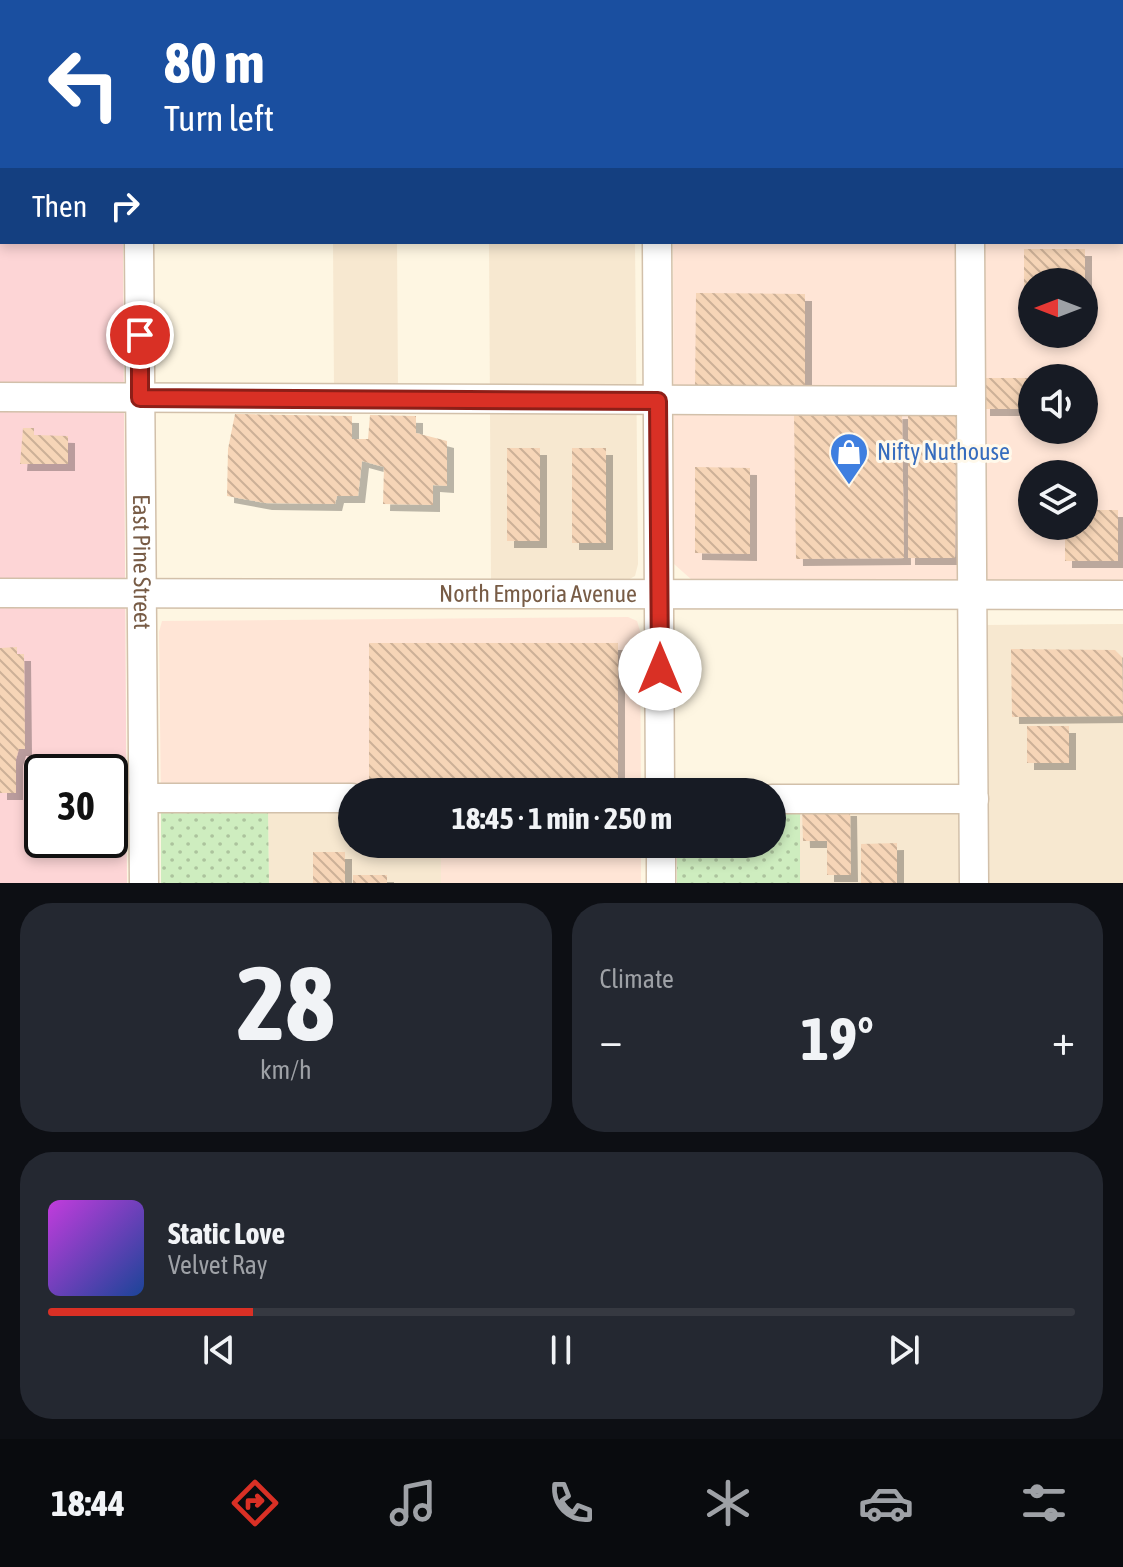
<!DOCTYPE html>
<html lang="en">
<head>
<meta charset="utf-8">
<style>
  :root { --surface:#171b24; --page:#242831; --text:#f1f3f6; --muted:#9ea1a6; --line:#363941; --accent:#d93025 }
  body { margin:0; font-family:"Asap Condensed",sans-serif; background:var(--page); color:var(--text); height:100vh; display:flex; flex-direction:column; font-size:30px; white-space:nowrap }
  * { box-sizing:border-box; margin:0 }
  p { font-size:26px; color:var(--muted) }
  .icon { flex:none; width:44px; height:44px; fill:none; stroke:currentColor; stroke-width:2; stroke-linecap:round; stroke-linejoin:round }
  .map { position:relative; height:883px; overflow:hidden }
  .panel { display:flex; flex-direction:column; gap:20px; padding:20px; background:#0d0f14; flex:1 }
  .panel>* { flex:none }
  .banner { position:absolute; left:0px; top:0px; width:1124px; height:244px; box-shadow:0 4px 12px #0003; background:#1a4fa0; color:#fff; overflow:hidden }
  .needle { width:52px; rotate:270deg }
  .controls { position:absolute; left:1018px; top:268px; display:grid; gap:16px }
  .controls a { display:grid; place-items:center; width:80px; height:80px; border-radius:50%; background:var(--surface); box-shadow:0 4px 12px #0003; font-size:40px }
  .speed { position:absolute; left:24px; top:754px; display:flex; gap:16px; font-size:40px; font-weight:700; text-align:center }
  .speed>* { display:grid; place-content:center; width:104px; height:104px; border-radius:50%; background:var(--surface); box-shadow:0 4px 12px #0003; line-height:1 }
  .speed .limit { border:4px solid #111; border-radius:12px; background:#fff; color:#111 }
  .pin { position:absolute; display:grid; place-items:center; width:68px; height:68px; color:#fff; margin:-34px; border:4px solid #fff; border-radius:50%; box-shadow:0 2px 8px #0007 }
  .me { position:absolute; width:88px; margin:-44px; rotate:0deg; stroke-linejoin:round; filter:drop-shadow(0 0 6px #0008) }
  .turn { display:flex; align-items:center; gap:28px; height:168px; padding:0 32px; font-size:36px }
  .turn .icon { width:104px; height:104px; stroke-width:2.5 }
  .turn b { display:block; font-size:56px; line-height:68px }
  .then { display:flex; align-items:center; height:76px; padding:0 32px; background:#0003; gap:16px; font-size:30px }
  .big { font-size:60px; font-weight:700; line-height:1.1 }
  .panel .widget { flex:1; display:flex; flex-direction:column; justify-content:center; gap:12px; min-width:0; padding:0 28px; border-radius:32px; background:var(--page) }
  .panel .dial { align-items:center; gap:0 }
  .dial b { font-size:104px; line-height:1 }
  .song { display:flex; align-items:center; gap:24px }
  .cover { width:96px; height:96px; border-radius:12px; background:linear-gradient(135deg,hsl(290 70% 55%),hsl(220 70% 35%)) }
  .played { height:8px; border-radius:4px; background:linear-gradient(90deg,var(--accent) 20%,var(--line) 20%) }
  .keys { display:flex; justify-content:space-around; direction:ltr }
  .heat { display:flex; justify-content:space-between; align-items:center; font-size:44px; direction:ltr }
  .panel .tiles { flex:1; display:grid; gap:20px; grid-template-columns:1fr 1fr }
  .widget:last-child { grid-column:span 2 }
  .trip { position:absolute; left:338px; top:778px; width:448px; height:80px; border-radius:40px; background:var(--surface); box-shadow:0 4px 12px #0003; font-weight:700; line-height:80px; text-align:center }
  .tab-bar { display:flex; height:128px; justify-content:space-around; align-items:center; background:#090b0e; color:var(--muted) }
  .tab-bar .icon { width:56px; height:56px }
  .tab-bar .active { color:var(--accent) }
  .tab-bar b { font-size:36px; color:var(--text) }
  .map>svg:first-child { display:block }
  .residential { fill:#f7e8d0 }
  .commercial { fill:#ffe5d6; fill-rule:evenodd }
  .industrial { fill:url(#industrial-grid) }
  .medical { fill:#fdd5d6; fill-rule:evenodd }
  .grass { fill:url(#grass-dots) }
  .building { fill:url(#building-back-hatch); filter:url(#shadow) }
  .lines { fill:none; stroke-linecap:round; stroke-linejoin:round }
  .minor-casing { stroke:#d2c0aa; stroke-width:31 }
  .minor { stroke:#fff; stroke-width:28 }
  .route-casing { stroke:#8d1f18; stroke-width:20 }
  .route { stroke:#d93025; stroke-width:14 }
  .labels { text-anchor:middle; stroke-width:6; stroke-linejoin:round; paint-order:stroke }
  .shop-label { font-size:24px; fill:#366cbe; stroke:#fff9eb; text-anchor:start }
  .street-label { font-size:24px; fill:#785c46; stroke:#fff9eb }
</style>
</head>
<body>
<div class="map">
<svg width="1123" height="883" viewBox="0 0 1123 883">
  <defs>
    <pattern id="industrial-grid" width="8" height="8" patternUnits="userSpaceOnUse" patternTransform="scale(2)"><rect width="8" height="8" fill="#ede6de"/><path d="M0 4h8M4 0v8" fill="none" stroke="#c5beb6"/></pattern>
    <pattern id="grass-dots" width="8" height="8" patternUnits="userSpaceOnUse" patternTransform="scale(2)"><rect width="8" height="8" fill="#ceedbf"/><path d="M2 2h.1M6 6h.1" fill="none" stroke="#acc39d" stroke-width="1.8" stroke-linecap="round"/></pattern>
    <pattern id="building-back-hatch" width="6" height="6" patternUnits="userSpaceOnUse" patternTransform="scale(2)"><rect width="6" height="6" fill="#f6d5b7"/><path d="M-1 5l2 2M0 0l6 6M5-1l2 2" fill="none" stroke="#ccb097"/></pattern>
    <filter id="shadow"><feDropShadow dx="7" dy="7" stdDeviation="0" flood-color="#0004"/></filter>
  </defs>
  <rect width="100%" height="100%" fill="#fef6e2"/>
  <path class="residential" d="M333 242H397L398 388H334Z
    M489 242H635L638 564 635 576 624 582 491 581Z
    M1123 624V883H985L983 625Z
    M352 807V844H441V883H269L268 808Z
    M959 808V883H800V809Z"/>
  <path class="commercial" d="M675 0H1123V187L1122 2Z
    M1123 228V581L692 580 674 564 673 242H1122ZM1032 282H1084V334H1032ZM1032 378H1084V430H1032ZM1032 474H1084V526H1032Z
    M628 617 637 621 640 631 641 792H352L161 808 159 632 162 621Z
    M441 844H641V883H441Z"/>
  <path class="industrial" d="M150 0H633L150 2Z"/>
  <path class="medical" d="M0 0H54L2 2V242L123 243 127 883H0ZM42 772H110V840H42Z"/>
  <path class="grass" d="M268 808 269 883H161V809Z
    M772 809H800V883H677V844H772Z"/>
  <path class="building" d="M1024 249H1085V282H1032V291H1024Z
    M696 293 805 294V392H695Z
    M983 378H1032V409H983Z
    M902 412 904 558 796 559 794 414Z
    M908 413 956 414 955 558H908Z
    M235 414 352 416V439H368L370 415 416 416V433L447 441V486L433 485V505L383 504 384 467 362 461 358 496H337L335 504 265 503 227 496 228 449Z
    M23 428H34V435L68 436V464H20Z
    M507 448H540V541H507Z
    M572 448H606V543H572Z
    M695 467 750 468V554L695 553Z
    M1084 510H1118V561H1065V526H1084Z
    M369 643H618V790L369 789Z
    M17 647V654H24L25 749H19L16 759V793H0V648Z
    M1011 649 1115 650 1122 657 1123 716 1012 717Z
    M1027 726H1069V763H1027Z
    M802 809H850L851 875H827V841H803Z
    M897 843V883H861V844Z
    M313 852H345V883H313Z
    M353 875H387V883H353Z"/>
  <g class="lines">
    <g class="minor-casing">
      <g id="minor">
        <path d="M137 0V2"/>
        <path d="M657 0V2"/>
        <path d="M0 5H2"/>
        <path d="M0 199H2"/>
        <path d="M1122 199H1123"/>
        <path id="s1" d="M139 242 144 883"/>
        <path d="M657 242 660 792"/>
        <path d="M970 242 974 883"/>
        <path d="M0 397 970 401"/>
        <path id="s2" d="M0 593 1123 595"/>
        <path d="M143 798H352"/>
        <path d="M772 799H974"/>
        <path d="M661 844V883"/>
      </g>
    </g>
    <use href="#minor" class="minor"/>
  </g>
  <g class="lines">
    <g class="route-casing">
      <path id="route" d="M140 335V398L658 401 660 669"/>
    </g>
    <use href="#route" class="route"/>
  </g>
  <defs>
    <g id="shop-pin" transform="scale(2)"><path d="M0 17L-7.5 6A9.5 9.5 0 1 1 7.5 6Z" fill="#3f7fe0" stroke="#fff9eb"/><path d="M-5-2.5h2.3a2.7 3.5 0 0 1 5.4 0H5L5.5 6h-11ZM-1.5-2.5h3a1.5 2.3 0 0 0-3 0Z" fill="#fff"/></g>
  </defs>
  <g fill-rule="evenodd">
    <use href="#shop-pin" x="849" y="452"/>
  </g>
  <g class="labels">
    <g class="shop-label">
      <text x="877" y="460">Nifty Nuthouse</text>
    </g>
    <g class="street-label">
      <text dy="8" stroke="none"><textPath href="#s1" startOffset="320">East Pine Street</textPath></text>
      <text dy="8" stroke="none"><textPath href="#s2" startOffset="538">North Emporia Avenue</textPath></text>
    </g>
  </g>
</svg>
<div class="controls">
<a><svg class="needle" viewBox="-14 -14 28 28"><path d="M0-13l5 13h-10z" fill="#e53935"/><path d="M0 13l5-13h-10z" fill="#9ea1a6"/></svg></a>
<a><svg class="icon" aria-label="sound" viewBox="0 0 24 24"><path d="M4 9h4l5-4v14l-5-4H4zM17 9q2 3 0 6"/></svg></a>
<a><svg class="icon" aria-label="layers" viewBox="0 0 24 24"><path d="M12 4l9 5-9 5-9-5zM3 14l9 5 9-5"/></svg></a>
</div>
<div class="speed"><div class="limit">30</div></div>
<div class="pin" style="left:140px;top:335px;background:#d93025"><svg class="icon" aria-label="arrive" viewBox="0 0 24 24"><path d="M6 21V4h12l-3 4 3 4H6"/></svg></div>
<svg class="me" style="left:660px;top:669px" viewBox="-20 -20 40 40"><circle r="19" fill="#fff"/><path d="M0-13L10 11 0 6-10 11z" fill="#d93025"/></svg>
<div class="trip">18:45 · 1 min · 250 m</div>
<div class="banner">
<div class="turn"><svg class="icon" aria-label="left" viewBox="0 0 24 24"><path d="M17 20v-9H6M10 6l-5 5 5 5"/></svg><div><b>80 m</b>Turn left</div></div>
<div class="then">Then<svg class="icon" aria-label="right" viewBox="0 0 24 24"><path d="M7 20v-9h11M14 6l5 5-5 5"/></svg></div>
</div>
</div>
<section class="panel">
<div class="tiles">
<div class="widget dial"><b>28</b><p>km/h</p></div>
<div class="widget"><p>Climate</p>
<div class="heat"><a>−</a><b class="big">19°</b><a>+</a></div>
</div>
<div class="widget">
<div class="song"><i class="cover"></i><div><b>Static Love</b><p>Velvet Ray</p></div></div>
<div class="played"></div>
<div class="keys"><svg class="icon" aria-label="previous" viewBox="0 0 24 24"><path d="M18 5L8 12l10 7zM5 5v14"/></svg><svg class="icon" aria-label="pause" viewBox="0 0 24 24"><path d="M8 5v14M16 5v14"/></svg><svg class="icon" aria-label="next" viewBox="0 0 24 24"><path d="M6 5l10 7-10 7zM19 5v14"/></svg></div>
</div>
</div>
</section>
<nav class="tab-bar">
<b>18:44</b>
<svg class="icon active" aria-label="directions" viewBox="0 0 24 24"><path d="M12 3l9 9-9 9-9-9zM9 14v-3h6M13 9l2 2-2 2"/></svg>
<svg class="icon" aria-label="music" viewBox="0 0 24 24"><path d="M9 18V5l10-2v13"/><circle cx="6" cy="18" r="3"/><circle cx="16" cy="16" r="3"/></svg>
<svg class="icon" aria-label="phone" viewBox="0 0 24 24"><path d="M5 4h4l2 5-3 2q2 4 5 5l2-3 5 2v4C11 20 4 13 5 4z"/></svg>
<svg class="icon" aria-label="climate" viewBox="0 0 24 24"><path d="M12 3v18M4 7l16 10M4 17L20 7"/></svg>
<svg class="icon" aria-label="car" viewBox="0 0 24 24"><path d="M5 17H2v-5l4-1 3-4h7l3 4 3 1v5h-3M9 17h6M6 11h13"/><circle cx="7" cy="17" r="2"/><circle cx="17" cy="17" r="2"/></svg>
<svg class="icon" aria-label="filters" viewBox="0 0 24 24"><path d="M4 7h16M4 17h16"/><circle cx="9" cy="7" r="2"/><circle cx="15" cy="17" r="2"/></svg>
</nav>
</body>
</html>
